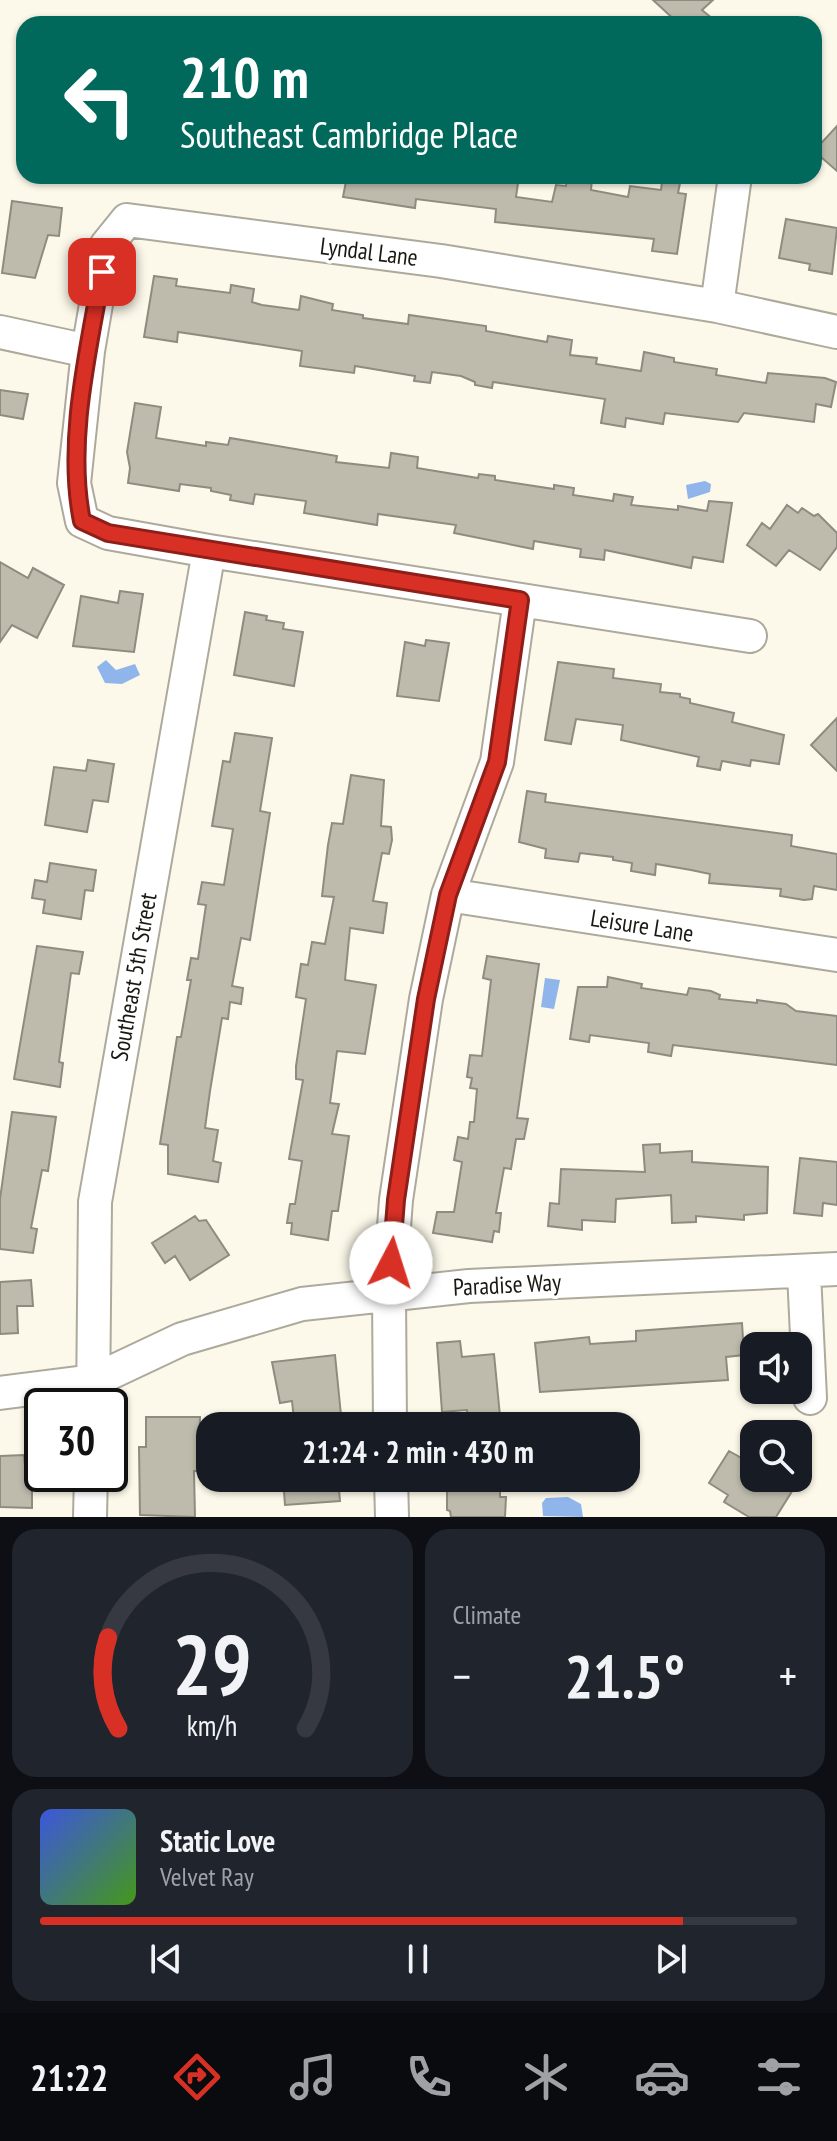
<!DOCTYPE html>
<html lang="en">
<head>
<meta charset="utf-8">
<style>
  :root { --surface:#171b24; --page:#20242c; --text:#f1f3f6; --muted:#9ea1a6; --line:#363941; --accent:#d93025 }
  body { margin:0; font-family:"PT Sans Narrow",sans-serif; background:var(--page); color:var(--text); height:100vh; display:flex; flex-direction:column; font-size:30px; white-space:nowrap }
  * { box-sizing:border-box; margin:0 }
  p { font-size:26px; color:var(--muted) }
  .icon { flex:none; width:44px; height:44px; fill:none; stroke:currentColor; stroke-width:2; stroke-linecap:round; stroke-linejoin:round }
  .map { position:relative; height:1517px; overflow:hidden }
  .side { display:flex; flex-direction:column; gap:12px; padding:12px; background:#0d0f14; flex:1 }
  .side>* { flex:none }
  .top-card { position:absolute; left:16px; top:16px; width:806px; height:168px; border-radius:24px; box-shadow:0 2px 6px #0004; background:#00695c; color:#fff; overflow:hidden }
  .tools { position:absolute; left:740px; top:1332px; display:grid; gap:16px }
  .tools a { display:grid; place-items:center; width:72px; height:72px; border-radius:16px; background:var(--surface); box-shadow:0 2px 6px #0004; font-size:40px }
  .speed { position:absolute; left:24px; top:1388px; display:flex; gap:16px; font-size:40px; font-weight:700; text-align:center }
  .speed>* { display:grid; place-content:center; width:104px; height:104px; border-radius:50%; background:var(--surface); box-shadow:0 2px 6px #0004; line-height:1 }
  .speed .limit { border:4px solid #111; border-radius:12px; background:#fff; color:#111 }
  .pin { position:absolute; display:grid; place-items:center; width:68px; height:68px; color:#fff; margin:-34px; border-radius:16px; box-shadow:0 4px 12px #0006 }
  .me { position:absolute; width:88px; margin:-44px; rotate:5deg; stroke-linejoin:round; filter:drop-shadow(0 0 6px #0008) }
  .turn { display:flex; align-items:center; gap:28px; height:168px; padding:0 32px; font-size:36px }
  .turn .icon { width:104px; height:104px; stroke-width:2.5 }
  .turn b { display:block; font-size:56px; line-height:68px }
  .big { font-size:60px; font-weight:700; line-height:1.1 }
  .side .widget { flex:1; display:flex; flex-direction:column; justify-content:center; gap:12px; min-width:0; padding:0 28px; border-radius:24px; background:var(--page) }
  .side .dial { align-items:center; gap:0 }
  .dial svg { height:208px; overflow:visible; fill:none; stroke:var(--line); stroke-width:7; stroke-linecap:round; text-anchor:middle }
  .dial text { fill:var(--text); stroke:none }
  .song { display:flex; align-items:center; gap:24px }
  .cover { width:96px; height:96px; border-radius:12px; background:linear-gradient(135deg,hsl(230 70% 55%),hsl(100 70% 35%)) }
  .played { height:8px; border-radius:4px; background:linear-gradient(90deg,var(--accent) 85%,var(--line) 85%) }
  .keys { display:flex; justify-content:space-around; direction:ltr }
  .heat { display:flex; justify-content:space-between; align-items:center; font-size:44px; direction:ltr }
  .side .tiles { flex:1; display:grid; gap:12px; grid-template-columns:1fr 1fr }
  .widget:last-child { grid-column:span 2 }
  .trip { position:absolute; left:196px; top:1412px; width:444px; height:80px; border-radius:24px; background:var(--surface); box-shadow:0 2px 6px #0004; font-weight:700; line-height:80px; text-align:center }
  .dock { display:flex; height:128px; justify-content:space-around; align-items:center; background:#090b0e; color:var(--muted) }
  .dock .icon { width:56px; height:56px }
  .dock .current { color:var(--accent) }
  .dock b { font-size:36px; color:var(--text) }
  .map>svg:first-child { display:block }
  .water { fill:#90b5eb }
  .building { fill:#bebbad; stroke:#8e8c7e; stroke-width:2 }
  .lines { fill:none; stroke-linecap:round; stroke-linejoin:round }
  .minor-casing { stroke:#adaa9c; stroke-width:36 }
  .minor { stroke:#fff; stroke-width:32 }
  .route-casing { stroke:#8d1f18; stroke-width:20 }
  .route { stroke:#d93025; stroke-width:14 }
  .labels { text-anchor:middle; stroke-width:7; stroke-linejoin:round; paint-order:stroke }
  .street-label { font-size:24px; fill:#191812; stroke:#fff }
</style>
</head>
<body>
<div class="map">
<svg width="837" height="1517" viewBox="0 0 837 1517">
  <rect width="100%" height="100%" fill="#fcf9ea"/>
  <path class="water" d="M705 481 711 484 710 492 688 499 686 485Z
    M106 660 116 670 135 664 140 675 122 684 105 683 97 667Z
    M545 978 560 980 554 1009 541 1007Z
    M570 1417 578 1426H544L547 1419Z
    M568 1497 581 1504 583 1517 543 1516 542 1503 546 1498Z"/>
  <path class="building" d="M653 0H713L702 10 719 24H679Z
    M837 126V171L814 151Z
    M347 176H519L516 197 552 202 556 185 566 186 567 176 592 179 591 190 628 197 630 186 661 190 662 181 680 183 678 193 686 194 677 254 652 251 654 239 495 222 496 209 416 199 415 208 343 197Z
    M12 201 62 208 59 236 48 235 35 278 2 273Z
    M786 219 837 228 832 274 809 270 810 264 779 258Z
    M154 276 177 279 176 286 230 293 231 285 254 289 252 302 262 305 299 310 301 296 333 304 332 310 363 315V318L408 324 409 315 486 326V331L547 342 548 336 572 340 570 355 597 358 596 364 641 371 644 352 674 358V362L717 369 716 375 766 383 768 373 825 378 836 382 831 407 816 404 814 422 744 413 738 422 665 413 663 424 626 418 625 427 601 423 605 399 493 382 492 388 475 385V382L461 376 432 372 430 383 414 381 415 376 355 366 354 373 300 366 302 351 205 336 178 332 177 342 144 337Z
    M0 390 28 394 23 419 0 415Z
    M135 403 161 407 156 438 206 446V442L228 445 230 438 337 456 336 462 389 468 391 453 418 457 417 468 478 478 479 474 495 476V480L554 489V485L574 488 573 495 613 501 614 494 633 497 631 505 678 510V506L707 511 709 501 732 503 723 562 693 557 691 568 605 550 604 560 580 557 581 549 534 541 533 549 454 533 456 525 378 514 377 525 304 513 306 501 255 494 253 504 230 500 231 495 211 491V488L180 484 179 491 128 483 130 468 127 452Z
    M787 505 798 513 802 508 814 516 818 514 837 533V547L820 570 789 550 776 566 747 545 762 523 770 529Z
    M0 562 28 578 33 568 64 585 37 638 12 625 0 642Z
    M120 591 143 594 134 652 73 646 81 596 118 603Z
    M245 612 267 616 266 620 284 623 283 629 303 632 294 686 234 675Z
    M426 640 449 643 439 701 397 696 405 642 425 646Z
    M558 662 614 669 613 678 661 684 660 692 680 694V697L690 699V703L734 713 732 722 784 735 779 764 751 760 750 766 722 761 720 770 697 766 699 757 621 740 623 725 576 719 571 744 545 740Z
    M837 718V771L811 745Z
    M235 733 272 738 260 811 270 813 250 940 241 938 232 986 243 988 241 1004 230 1002 228 1019 222 1018 210 1091 205 1128 218 1130 213 1161 221 1163 218 1182 168 1174V1145L160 1144 177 1037H181L191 980H187L191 958 198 959 206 905 198 904 202 882 224 885 233 829 212 826 223 761 230 762Z
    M88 760 114 764 108 802 93 800 87 832 45 825 54 767 86 771Z
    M351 775 384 780 381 826 391 827 392 840 389 854 382 853 373 901 387 903 383 933 350 928 345 980 376 985 365 1054 337 1051 330 1103 339 1104 332 1134 349 1136 338 1211H332L328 1240 291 1234 292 1223H287L290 1204H295L302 1161 289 1159 303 1080 296 1079V1066L306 999 296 997 301 964 308 965 312 942 325 944 334 897 322 896 328 845 332 823 343 824Z
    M527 791 546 794 545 802 792 835 791 846 837 854V890L814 886 812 899 804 900 780 896 781 889 709 883 710 874 691 870 656 864 655 875 631 871 632 863 613 860V857L580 853 578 862 545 858 546 849 519 842Z
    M50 863 96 870 93 891 85 890 81 919 43 913 45 900 32 898 35 880 47 882Z
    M37 946 83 952 79 974 71 973 59 1062 63 1063 60 1087 14 1079Z
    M487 956 539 964 517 1118 528 1119 524 1139H516L511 1169 504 1168 496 1213H501L499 1232 494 1231 492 1242 433 1233 437 1212H454L462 1162 454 1160 458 1137 468 1139 470 1122H474L477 1089 470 1088 472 1078 467 1077 470 1055 482 1056 491 980 483 978Z
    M608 977 642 984 641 988 687 995 689 988 711 991 720 995 719 999 757 1003V1000L786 1004 796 1011 837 1016V1065L673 1045 671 1056 648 1052 649 1043 590 1035 589 1042 570 1039 578 987H607Z
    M12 1112 56 1117 48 1171 42 1170 31 1228 37 1229 33 1253 0 1249V1199Z
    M660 1144V1153L692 1151V1162L768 1167 767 1213 744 1215V1220L696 1216V1222L672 1223 671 1195 616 1199 615 1222 582 1220V1230L548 1226 550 1203 559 1204 561 1169 645 1172 643 1145Z
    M800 1158 837 1162V1205L823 1203 822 1216 794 1213Z
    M195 1216 199 1221 206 1220 229 1255 190 1280 175 1256 165 1263 152 1243Z
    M31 1280 33 1306H17L18 1333 0 1334V1282Z
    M742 1323 744 1355 726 1357 728 1380 540 1392 535 1343 589 1337 590 1344 636 1341V1331Z
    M460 1341 462 1357 494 1354 500 1416 467 1419V1410L442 1412 437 1343Z
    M335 1355 341 1415 294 1420 292 1401 280 1403 272 1362Z
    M146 1417H200L199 1471H194L195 1517 140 1515 139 1447H146Z
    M729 1451 754 1465V1478H788L785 1483 794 1488 776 1517H749L724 1502 728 1495 709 1483Z
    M24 1455 27 1485H32V1508L0 1507V1456Z
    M283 1478H338L340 1501 285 1505Z
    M447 1478H468L469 1484 500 1485V1497H506L505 1517H451L450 1511 447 1510Z"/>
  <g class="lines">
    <g class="minor-casing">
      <path id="minor" d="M717 306 735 176
        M0 332 88 351
        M750 636 209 551 108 533 82 521 74 483 88 351 106 246 127 220 441 261 717 306 837 332
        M448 895 837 955
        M804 1273 810 1398
        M0 1393 93 1381 182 1339 302 1304 469 1286 837 1269
        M93 1406 95 1202 209 551
        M390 1426 389 1294 396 1200 426 999 448 895 497 762 520 600
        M391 1478 392 1517
        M90 1517 91 1474"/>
    </g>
    <use href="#minor" class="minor"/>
  </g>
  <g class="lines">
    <g class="route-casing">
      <path id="route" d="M102 272C88 352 66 442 82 521L108 533 520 600 497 762 448 895 426 999 396 1200 391 1263"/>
    </g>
    <use href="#route" class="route"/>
  </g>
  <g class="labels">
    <g class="street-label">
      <text transform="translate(369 252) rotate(7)" y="8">Lyndal Lane</text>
      <text transform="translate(642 926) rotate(9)" y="8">Leisure Lane</text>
      <text transform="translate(134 977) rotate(-80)" y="8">Southeast 5th Street</text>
      <text transform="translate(507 1285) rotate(-3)" y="8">Paradise Way</text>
    </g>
  </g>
</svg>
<div class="tools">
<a><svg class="icon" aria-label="sound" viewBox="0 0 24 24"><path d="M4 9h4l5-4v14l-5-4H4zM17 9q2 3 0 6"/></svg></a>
<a><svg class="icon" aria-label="search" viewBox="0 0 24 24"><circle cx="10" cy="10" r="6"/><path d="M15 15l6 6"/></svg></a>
</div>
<div class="speed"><div class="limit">30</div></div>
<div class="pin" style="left:102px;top:272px;background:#d93025"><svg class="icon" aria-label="arrive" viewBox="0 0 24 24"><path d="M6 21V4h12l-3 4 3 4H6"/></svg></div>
<svg class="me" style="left:391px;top:1263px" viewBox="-20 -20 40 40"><circle r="19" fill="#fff"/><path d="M0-13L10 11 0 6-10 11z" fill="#d93025"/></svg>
<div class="trip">21:24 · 2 min · 430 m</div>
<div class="top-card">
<div class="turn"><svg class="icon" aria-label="left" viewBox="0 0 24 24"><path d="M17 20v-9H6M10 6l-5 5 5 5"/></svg><div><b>210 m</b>Southeast Cambridge Place</div></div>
</div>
</div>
<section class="side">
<div class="tiles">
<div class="widget dial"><svg viewBox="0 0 100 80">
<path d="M14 69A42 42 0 1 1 86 69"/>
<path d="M14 69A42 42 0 0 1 10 34" stroke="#d93025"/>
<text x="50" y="56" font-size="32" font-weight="700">29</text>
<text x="50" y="72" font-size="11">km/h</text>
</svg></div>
<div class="widget"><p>Climate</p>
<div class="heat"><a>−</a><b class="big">21.5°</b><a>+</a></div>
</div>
<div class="widget">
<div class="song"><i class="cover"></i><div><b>Static Love</b><p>Velvet Ray</p></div></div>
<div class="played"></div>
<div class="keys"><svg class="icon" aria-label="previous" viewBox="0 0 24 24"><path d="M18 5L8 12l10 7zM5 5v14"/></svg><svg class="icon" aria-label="pause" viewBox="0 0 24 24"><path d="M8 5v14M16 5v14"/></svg><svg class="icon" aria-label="next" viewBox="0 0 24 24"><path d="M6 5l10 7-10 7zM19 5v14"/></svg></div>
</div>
</div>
</section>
<nav class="dock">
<b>21:22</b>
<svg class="icon current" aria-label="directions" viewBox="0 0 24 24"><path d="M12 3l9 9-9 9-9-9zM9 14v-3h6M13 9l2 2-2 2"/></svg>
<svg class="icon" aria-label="music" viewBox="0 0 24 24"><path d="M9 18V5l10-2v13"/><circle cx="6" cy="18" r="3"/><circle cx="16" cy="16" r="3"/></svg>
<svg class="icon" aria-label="phone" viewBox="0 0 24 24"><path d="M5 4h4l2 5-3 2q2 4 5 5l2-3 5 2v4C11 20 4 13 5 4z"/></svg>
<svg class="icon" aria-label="climate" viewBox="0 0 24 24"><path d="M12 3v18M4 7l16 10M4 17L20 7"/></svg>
<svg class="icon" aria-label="car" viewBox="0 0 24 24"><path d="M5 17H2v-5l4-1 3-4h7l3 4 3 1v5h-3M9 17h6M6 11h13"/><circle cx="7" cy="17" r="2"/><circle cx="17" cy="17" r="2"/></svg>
<svg class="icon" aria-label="filters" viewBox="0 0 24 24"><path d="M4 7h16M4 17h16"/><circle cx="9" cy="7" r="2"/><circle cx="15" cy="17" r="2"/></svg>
</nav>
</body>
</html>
